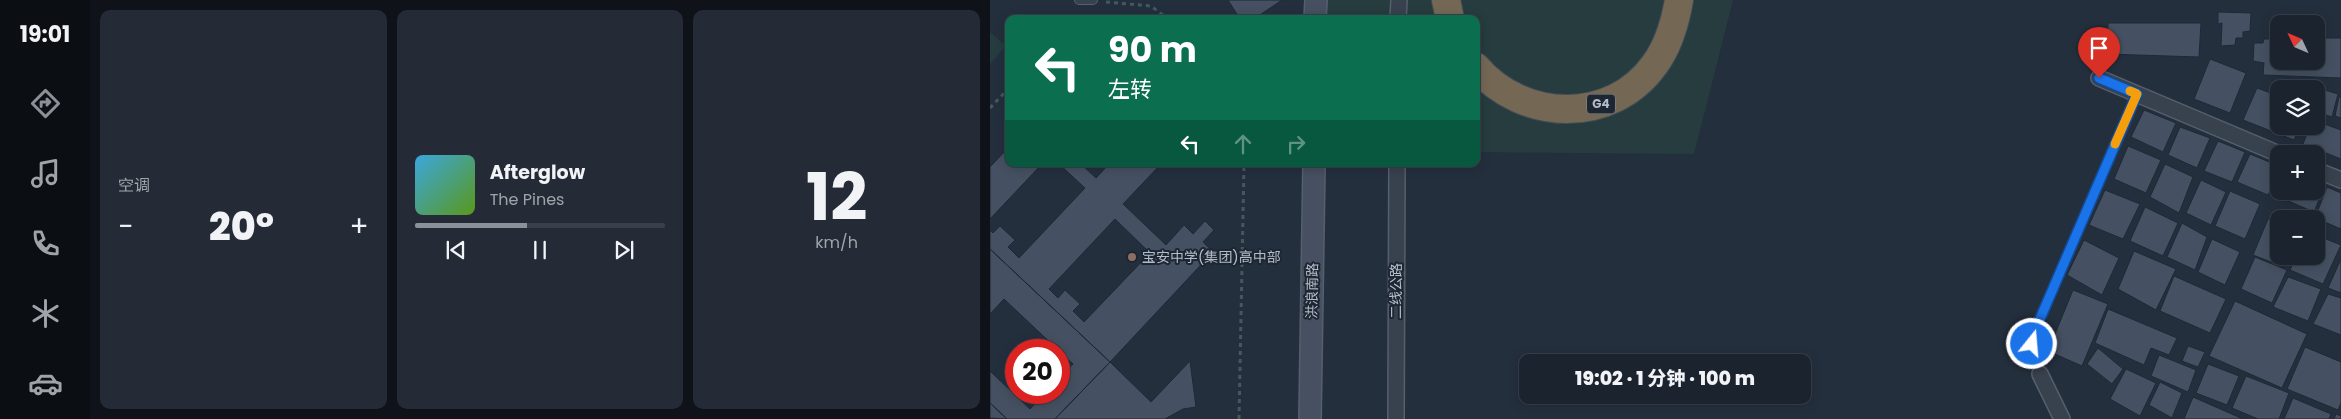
<!DOCTYPE html>
<html lang="zh">
<head>
<meta charset="utf-8">
<style>
  :root { --surface:#1b232e; --page:#242b36; --text:#f1f3f6; --muted:#a0a4aa; --line:#39404a; --accent:#8c9099 }
  body { margin:0; font-family:Poppins,"Noto Sans SC",sans-serif; background:var(--page); color:var(--text); height:100vh; display:flex; flex-direction:column; font-size:19px; white-space:nowrap }
  * { box-sizing:border-box; margin:0 }
  p { font-size:16px; color:var(--muted) }
  .icon { flex:none; width:28px; height:28px; fill:none; stroke:currentColor; stroke-width:2; stroke-linecap:round; stroke-linejoin:round }
  .map { position:relative; flex:1; overflow:hidden }
  .side { display:flex; flex-direction:column; gap:10px; padding:10px; background:#0f1319; width:900px }
  .side>* { flex:none }
  .top-card { position:absolute; left:15px; top:15px; width:475px; height:152px; border-radius:10px; box-shadow:0 2px 12px #0003,0 0 0 1px var(--line); background:#0b6e4f; color:#fff; overflow:hidden }
  .needle { width:32px; rotate:314deg }
  .controls { position:absolute; left:1280px; top:15px; display:grid; gap:10px }
  .controls a { display:grid; place-items:center; width:55px; height:55px; border-radius:10px; background:var(--surface); box-shadow:0 2px 12px #0003,0 0 0 1px var(--line); font-size:25px }
  .speed { position:absolute; left:15px; top:339px; display:flex; gap:10px; font-size:25px; font-weight:700; text-align:center }
  .speed>* { display:grid; place-content:center; width:65px; height:65px; border-radius:50%; background:var(--surface); box-shadow:0 2px 12px #0003,0 0 0 1px var(--line); line-height:1 }
  .speed .limit { border:8px solid #d22; background:#fff; color:#111 }
  .pin { position:absolute; display:grid; place-items:center; width:42px; height:42px; color:#fff; margin:-51px -21px; border-radius:50% 50% 50% 0; rotate:-45deg; box-shadow:0 0 5px #0007 }
  .pin .icon { rotate:45deg }
  .me { position:absolute; width:55px; margin:-28px; rotate:17deg; stroke-linejoin:round; filter:drop-shadow(0 0 4px #0008) }
  .turn { display:flex; align-items:center; gap:18px; height:105px; padding:0 20px; font-size:22px }
  .turn .icon { width:65px; height:65px; stroke-width:2.5 }
  .turn b { display:block; font-size:35px; line-height:42px }
  .lanes { display:flex; align-items:center; height:48px; padding:0 20px; background:#0003; justify-content:center; gap:25px; direction:ltr }
  .lanes .off { opacity:.35 }
  .big { font-size:38px; font-weight:800; line-height:1.1 }
  .side .card { flex:1; display:flex; flex-direction:column; justify-content:center; gap:8px; min-width:0; padding:0 18px; border-radius:10px; background:var(--page) }
  .side .dial { align-items:center; gap:0 }
  .dial b { font-size:65px; line-height:1 }
  .song { display:flex; align-items:center; gap:15px }
  .cover { width:60px; height:60px; border-radius:8px; background:linear-gradient(135deg,hsl(200 70% 55%),hsl(90 70% 35%)) }
  .played { height:5px; border-radius:2px; background:linear-gradient(90deg,var(--accent) 45%,var(--line) 45%) }
  .keys { display:flex; justify-content:space-around; direction:ltr }
  .heat { display:flex; justify-content:space-between; align-items:center; font-size:28px; direction:ltr }
  .side .tiles { flex:1; display:grid; gap:10px; grid-template-columns:repeat(3,1fr) }
  .trip { position:absolute; left:529px; top:354px; width:292px; height:50px; border-radius:10px; background:var(--surface); box-shadow:0 2px 12px #0003,0 0 0 1px var(--line); font-weight:800; line-height:50px; text-align:center }
  main { display:flex; flex:1; min-height:0 }
  .dock { display:flex; flex-direction:column; width:90px; justify-content:space-around; align-items:center; background:#0b0e12; color:var(--muted) }
  .dock .icon { width:35px; height:35px }
  .dock .current { color:var(--accent) }
  .dock b { font-size:22px; color:var(--text) }
  .map>svg:first-child { display:block }
  .green { fill:#263c3f }
  .building { fill:#455162; stroke:#1f2835; fill-rule:evenodd }
  .lines { fill:none; stroke-linecap:round; stroke-linejoin:round }
  .service-casing { stroke:#565f6c; stroke-width:10 }
  .minor-casing { stroke:#565f6c; stroke-width:18 }
  .secondary-casing { stroke:#565f6c; stroke-width:24 }
  .motorway-casing { stroke:#434c59; stroke-width:30 }
  .path { stroke:#44595c; stroke-width:3; stroke-dasharray:4 4; stroke-linecap:butt }
  .service { stroke:#38414e; stroke-width:8 }
  .minor { stroke:#38414e; stroke-width:15 }
  .secondary { stroke:#465061; stroke-width:21 }
  .motorway { stroke:#746855; stroke-width:28 }
  .route-casing { stroke:#114b97; stroke-width:12 }
  .route { stroke:#1a73e8; stroke-width:9 }
  .slow { stroke:#f59e0b; stroke-width:9 }
  .education-dot { fill:#8d6e63; stroke:#1d2633; stroke-width:2 }
  .labels { text-anchor:middle; stroke-width:4; stroke-linejoin:round; paint-order:stroke }
  .shield { fill:#1d2633; stroke:#878f9c; stroke-width:1 }
  .shield-label { font-size:12px; font-weight:bold; fill:#b4bcc9 }
  .poi-label { font-size:14px; fill:#b4bcc9; stroke:#1d2633; text-anchor:start }
  .street-label { font-size:14px; fill:#b4bcc9; stroke:#1d2633 }
</style>
</head>
<body>
<main>
<nav class="dock">
<b>19:01</b>
<svg class="icon current" aria-label="directions" viewBox="0 0 24 24"><path d="M12 3l9 9-9 9-9-9zM9 14v-3h6M13 9l2 2-2 2"/></svg>
<svg class="icon" aria-label="music" viewBox="0 0 24 24"><path d="M9 18V5l10-2v13"/><circle cx="6" cy="18" r="3"/><circle cx="16" cy="16" r="3"/></svg>
<svg class="icon" aria-label="phone" viewBox="0 0 24 24"><path d="M5 4h4l2 5-3 2q2 4 5 5l2-3 5 2v4C11 20 4 13 5 4z"/></svg>
<svg class="icon" aria-label="climate" viewBox="0 0 24 24"><path d="M12 3v18M4 7l16 10M4 17L20 7"/></svg>
<svg class="icon" aria-label="car" viewBox="0 0 24 24"><path d="M5 17H2v-5l4-1 3-4h7l3 4 3 1v5h-3M9 17h6M6 11h13"/><circle cx="7" cy="17" r="2"/><circle cx="17" cy="17" r="2"/></svg>
</nav>
<section class="side">
<div class="tiles">
<div class="card"><p>空调</p>
<div class="heat"><a>−</a><b class="big">20°</b><a>+</a></div>
</div>
<div class="card">
<div class="song"><i class="cover"></i><div><b>Afterglow</b><p>The Pines</p></div></div>
<div class="played"></div>
<div class="keys"><svg class="icon" aria-label="previous" viewBox="0 0 24 24"><path d="M18 5L8 12l10 7zM5 5v14"/></svg><svg class="icon" aria-label="pause" viewBox="0 0 24 24"><path d="M8 5v14M16 5v14"/></svg><svg class="icon" aria-label="next" viewBox="0 0 24 24"><path d="M6 5l10 7-10 7zM19 5v14"/></svg></div>
</div>
<div class="card dial"><b>12</b><p>km/h</p></div>
</div>
</section>
<div class="map">
<svg width="1351" height="419" viewBox="0 0 1351 419">
  <rect width="100%" height="100%" fill="#242f3e"/>
  <path class="green" d="M336 0H743L704 154 486 152V19H336Z
    M0 32 16 46 0 64Z"/>
  <path class="building" d="M238 0H292L264 19H250Z
    M1228 12 1261 13 1260 31 1253 32V38H1246L1245 45 1231 46 1232 23 1228 24Z
    M1118 23H1211L1209 57 1117 54Z
    M1326 38H1351V78L1273 75 1274 63 1263 61 1264 43H1273L1274 39H1289V61H1326Z
    M1220 59 1256 73 1240 113 1204 99Z
    M1267 88 1289 96V126H1310L1304 140 1253 120Z
    M1335 90 1348 94 1342 117 1326 112Z
    M1349 97H1351V118L1345 116Z
    M1154 110 1186 123 1173 152 1141 137Z
    M1326 121 1351 130V159L1313 144 1320 126H1326Z
    M1190 127 1220 138 1207 168 1178 155Z
    M1228 141 1255 152 1242 182 1214 171Z
    M1138 146 1171 160 1156 193 1124 179Z
    M19 147V164H52L0 219V167Z
    M1260 154 1289 166V174L1278 195 1247 182Z
    M69 164H91L106 178 119 164H171L133 204 176 245 194 225 203 234 215 221 224 230 213 242 223 252 120 362 0 249V230L3 233 10 226 25 240 18 247 29 258 95 188ZM125 219 160 253 94 322 83 311 90 304 75 290 68 298 59 289Z
    M1175 164 1203 177 1189 213 1160 197Z
    M1211 180 1236 192 1221 225 1196 213Z
    M1326 187 1333 190 1324 212 1289 197 1291 191H1326Z
    M1337 187 1351 193V229L1325 218Z
    M1115 190 1150 204 1133 239 1099 225Z
    M1240 191 1270 204 1255 239 1225 226Z
    M1155 207 1188 223 1173 256 1140 241Z
    M1278 219 1289 224V256H1299L1294 267 1263 255Z
    M1192 223 1217 237 1205 270 1177 257Z
    M1326 235 1351 245 1333 284 1300 270 1306 256H1326Z
    M1222 239 1250 252 1235 285 1208 272Z
    M1094 240 1129 258 1112 295 1077 275Z
    M0 249 120 362 65 419H17L0 403V371L40 409 56 392H69V379L83 364 14 299 0 314Z
    M1144 251 1186 269 1166 310 1128 289Z
    M1265 257 1297 270 1282 303 1251 289Z
    M1351 259V293L1338 288Z
    M1184 276 1236 299 1220 333 1170 311Z
    M1298 277 1331 289 1318 321 1283 307Z
    M1083 290 1118 304 1092 366 1058 351Z
    M1338 294 1351 298V335L1323 324Z
    M1245 301 1317 334 1292 388 1219 356Z
    M1118 309 1187 338 1179 355 1161 348 1154 365 1105 343Z
    M1198 346 1215 352 1208 367 1192 361Z
    M1315 347 1351 362V403L1348 410 1297 389Z
    M1108 348 1133 369 1122 384 1097 364Z
    M1169 355 1206 370 1198 392 1161 376Z
    M200 361 206 407 193 409 175 419H65L120 362 161 402Z
    M1218 364 1249 376 1237 405 1206 393Z
    M1136 369 1166 383 1150 416 1120 399Z
    M1256 376 1299 393 1289 419H1268L1242 408Z
    M1170 382 1192 393 1182 418 1159 405Z
    M1203 397 1253 419H1194Z
    M1303 398 1341 414 1339 419H1294Z
    M0 403 17 419 0 418Z
    M1346 414 1351 416V419H1344Z"/>
  <g class="lines">
    <g class="service-casing">
      <path id="service" d="M89 0H103
        M1050 374 1044 355 1043 335 1147 94"/>
    </g>
    <g class="minor-casing">
      <path id="minor" d="M408 19 409 0
        M1109 78 1289 154
        M1326 170 1351 180
        M1050 374 1072 419
        M406 419 407 164"/>
    </g>
    <g class="secondary-casing">
      <path id="secondary" d="M325 19 326 0
        M320 419 324 164"/>
    </g>
    <g class="motorway-casing">
      <path id="motorway" d="M456 0 460 19
        M486 67C533 122 622 125 665 64 679 45 685 23 689 0"/>
    </g>
    <path class="path" d="M116 2 161 6 178 19
      M85 19 90 14
      M0 108 19 88
      M249 419 254 164"/>
    <use href="#service" class="service"/>
    <use href="#minor" class="minor"/>
    <use href="#secondary" class="secondary"/>
    <use href="#motorway" class="motorway"/>
  </g>
  <g class="lines">
    <g class="route-casing">
      <path id="route" d="M1042 344 1043 335 1147 94 1109 78"/>
    </g>
    <use href="#route" class="route"/>
    <path class="slow" d="M1125 144 1147 94 1140 91"/>
  </g>
  <circle class="education-dot" cx="142" cy="257" r="5"/>
  <g class="labels">
    <rect class="shield" x="597" y="94.5" width="28" height="19" rx="4"/>
    <g class="shield-label">
      <text x="611" y="108">G4</text>
    </g>
    <g class="poi-label">
      <text x="152" y="262">宝安中学(集团)高中部</text>
    </g>
    <g class="street-label">
      <text transform="translate(322 291) rotate(-89)" y="5">洪浪南路</text>
      <text transform="translate(406 291) rotate(-90)" y="5">二线公路</text>
    </g>
  </g>
</svg>
<div class="controls">
<a><svg class="needle" viewBox="-14 -14 28 28"><path d="M0-13l5 13h-10z" fill="#e53935"/><path d="M0 13l5-13h-10z" fill="#a0a4aa"/></svg></a>
<a><svg class="icon" aria-label="layers" viewBox="0 0 24 24"><path d="M12 4l9 5-9 5-9-5zM3 14l9 5 9-5"/></svg></a>
<a>+</a>
<a>−</a>
</div>
<div class="speed"><div class="limit">20</div></div>
<div class="pin" style="left:1109px;top:78px;background:#d93025"><svg class="icon" aria-label="arrive" viewBox="0 0 24 24"><path d="M6 21V4h12l-3 4 3 4H6"/></svg></div>
<svg class="me" style="left:1042px;top:344px" viewBox="-20 -20 40 40"><circle r="17" fill="#1a73e8" stroke="#fff" stroke-width="3"/><path d="M0-11L8 9 0 5-8 9z" fill="#fff"/></svg>
<div class="trip">19:02 · 1 分钟 · 100 m</div>
<div class="top-card">
<div class="turn"><svg class="icon" aria-label="left" viewBox="0 0 24 24"><path d="M17 20v-9H6M10 6l-5 5 5 5"/></svg><div><b>90 m</b>左转</div></div>
<div class="lanes"><svg class="icon" aria-label="left" viewBox="0 0 24 24"><path d="M17 20v-9H6M10 6l-5 5 5 5"/></svg><svg class="icon off" aria-label="ahead" viewBox="0 0 24 24"><path d="M12 20V5M6 11l6-6 6 6"/></svg><svg class="icon off" aria-label="right" viewBox="0 0 24 24"><path d="M7 20v-9h11M14 6l5 5-5 5"/></svg></div>
</div>
</div>
</main>
</body>
</html>
